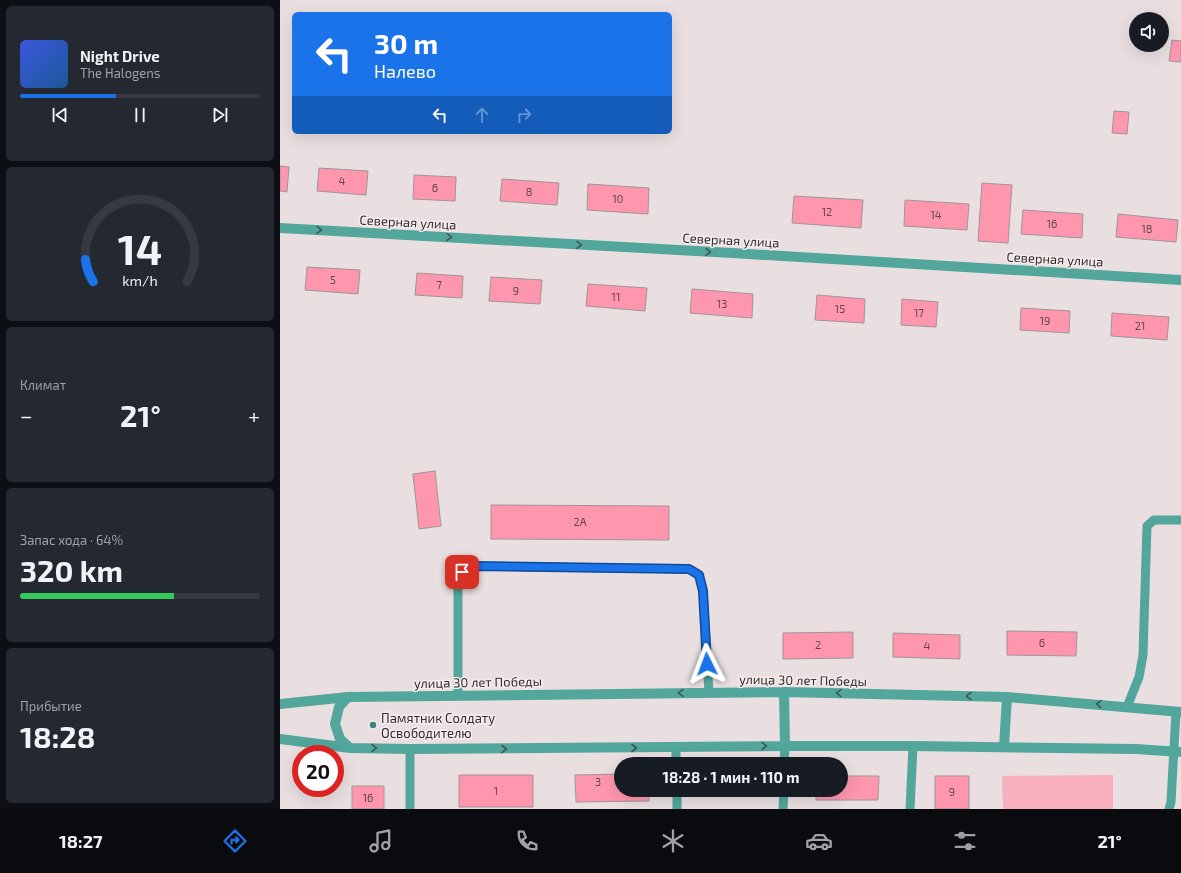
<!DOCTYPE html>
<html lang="ru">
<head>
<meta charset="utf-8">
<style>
  :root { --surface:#171b24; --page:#242831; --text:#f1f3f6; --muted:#9ea1a6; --line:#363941; --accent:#1a73e8 }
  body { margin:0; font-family:"Exo 2",sans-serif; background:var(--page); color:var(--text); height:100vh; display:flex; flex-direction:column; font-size:15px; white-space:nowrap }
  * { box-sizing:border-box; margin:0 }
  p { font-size:13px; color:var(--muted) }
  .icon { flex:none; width:22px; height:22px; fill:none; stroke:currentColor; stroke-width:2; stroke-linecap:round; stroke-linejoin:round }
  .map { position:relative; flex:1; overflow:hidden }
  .sheet { display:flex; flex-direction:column; gap:6px; padding:6px; background:#0d0f14; width:280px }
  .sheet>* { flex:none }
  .hud { position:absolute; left:12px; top:12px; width:380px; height:122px; border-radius:6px; box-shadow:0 4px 16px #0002; background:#1a73e8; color:#fff; overflow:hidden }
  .fabs { position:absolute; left:849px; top:12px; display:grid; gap:8px }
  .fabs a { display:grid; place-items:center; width:40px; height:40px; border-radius:50%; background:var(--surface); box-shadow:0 4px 16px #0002; font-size:20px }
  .speed { position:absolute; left:12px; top:745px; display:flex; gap:8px; font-size:20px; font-weight:700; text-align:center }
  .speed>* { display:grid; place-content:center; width:52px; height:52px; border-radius:50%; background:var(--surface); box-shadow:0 4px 16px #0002; line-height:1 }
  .speed .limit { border:6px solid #d22; background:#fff; color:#111 }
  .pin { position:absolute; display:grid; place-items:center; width:34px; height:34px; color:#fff; margin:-17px; border-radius:8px; box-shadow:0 2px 6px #0006 }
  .me { position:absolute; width:44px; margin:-22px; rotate:357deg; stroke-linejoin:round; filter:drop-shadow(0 0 3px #0008) }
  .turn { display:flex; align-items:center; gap:14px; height:84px; padding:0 16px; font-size:18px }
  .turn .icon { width:52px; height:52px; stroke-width:2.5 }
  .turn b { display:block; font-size:28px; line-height:34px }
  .lanes { display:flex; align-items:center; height:38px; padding:0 16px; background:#0003; justify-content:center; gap:20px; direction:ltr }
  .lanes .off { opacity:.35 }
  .big { font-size:30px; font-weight:700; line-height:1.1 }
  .sheet .card { flex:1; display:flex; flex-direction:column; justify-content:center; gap:6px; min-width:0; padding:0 14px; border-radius:6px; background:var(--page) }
  .sheet .dial { align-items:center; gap:0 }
  .dial svg { height:104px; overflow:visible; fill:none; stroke:var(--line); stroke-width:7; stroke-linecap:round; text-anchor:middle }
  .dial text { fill:var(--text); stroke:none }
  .song { display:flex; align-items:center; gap:12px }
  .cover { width:48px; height:48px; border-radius:6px; background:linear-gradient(135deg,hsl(230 70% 55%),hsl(210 70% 35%)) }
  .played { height:4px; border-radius:2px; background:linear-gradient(90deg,var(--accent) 40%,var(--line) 40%) }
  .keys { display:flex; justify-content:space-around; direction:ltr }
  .heat { display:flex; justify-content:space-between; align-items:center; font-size:22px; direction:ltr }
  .charge { height:6px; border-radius:3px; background:linear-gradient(90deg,#34c759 64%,var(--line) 0) }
  .trip { position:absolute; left:334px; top:757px; width:234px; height:40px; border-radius:20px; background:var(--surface); box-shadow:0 4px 16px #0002; font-weight:700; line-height:40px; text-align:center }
  .tab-bar { display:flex; height:64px; justify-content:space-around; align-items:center; background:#090b0e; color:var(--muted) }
  .tab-bar .icon { width:28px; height:28px }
  .tab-bar .selected { color:var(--accent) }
  .tab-bar b { font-size:18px; color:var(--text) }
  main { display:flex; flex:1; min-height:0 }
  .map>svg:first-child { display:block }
  .green { fill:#f8afbe }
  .building { fill:#fe96ae; stroke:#9f9597 }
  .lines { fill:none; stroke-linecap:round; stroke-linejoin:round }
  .lane { stroke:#52a69b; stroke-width:9 }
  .street { stroke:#52a69b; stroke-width:10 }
  .oneway { stroke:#3d5754 }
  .route-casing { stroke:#114b97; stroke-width:10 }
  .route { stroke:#1a73e8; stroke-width:7 }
  .poi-dot { fill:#3e847b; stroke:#f7ecee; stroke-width:1.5 }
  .labels { text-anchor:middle; stroke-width:3; stroke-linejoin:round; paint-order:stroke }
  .number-label { font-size:11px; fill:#64474d }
  .street-label { font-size:13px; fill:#312d2d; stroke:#f7ecee }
  .poi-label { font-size:13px; fill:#312d2d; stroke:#f7ecee; text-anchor:start }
</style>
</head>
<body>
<main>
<section class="sheet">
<div class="card">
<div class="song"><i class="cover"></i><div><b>Night Drive</b><p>The Halogens</p></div></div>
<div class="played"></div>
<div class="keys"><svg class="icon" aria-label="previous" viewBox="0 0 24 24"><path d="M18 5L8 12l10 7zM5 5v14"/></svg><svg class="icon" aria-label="pause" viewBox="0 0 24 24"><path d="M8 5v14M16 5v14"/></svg><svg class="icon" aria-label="next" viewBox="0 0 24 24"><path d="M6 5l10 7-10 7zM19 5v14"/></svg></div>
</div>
<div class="card dial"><svg viewBox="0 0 100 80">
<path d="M14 69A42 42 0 1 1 86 69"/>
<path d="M14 69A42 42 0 0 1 8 52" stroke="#1a73e8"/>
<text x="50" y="56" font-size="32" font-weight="700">14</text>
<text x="50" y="72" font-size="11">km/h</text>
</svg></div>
<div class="card"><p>Климат</p>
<div class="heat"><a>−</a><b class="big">21°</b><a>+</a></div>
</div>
<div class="card"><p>Запас хода · 64%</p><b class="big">320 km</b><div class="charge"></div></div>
<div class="card"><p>Прибытие</p><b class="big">18:28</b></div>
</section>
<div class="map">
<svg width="901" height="809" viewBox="0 0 901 809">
  <rect width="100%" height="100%" fill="#e9dfe1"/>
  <path class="green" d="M833 775V809H723L722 776Z"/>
  <path class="building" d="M892 40 901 41V62L889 61Z
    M834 111 849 112 847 134 832 133Z
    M0 166 9 167 7 192 0 191Z
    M39 168 88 171 86 195 37 191Z
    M134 175 176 177 175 201 133 199Z
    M222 179 279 183 277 205 220 201Z
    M702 183 732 185 728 243 698 241Z
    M308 184 369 188 368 214 307 210Z
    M514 196 583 200 581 228 512 223Z
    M625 200 689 204 687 230 624 226Z
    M743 210 803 214 802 238 741 234Z
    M838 214 898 220 896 242 836 237Z
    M27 267 80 270 78 294 25 290Z
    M137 273 183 276 182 298 135 295Z
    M211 277 262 280 260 304 209 301Z
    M308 284 367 288 365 311 306 306Z
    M412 289 473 294 472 318 410 313Z
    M537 295 585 299 584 323 535 320Z
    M622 299 658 302 656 327 621 325Z
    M741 308 790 311 789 333 740 330Z
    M832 313 889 317 887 340 831 336Z
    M155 471 161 526 139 529 133 474Z
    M211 505 389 506V540L211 539Z
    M727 631 797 632 796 656 727 655Z
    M573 632V658L503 659V633Z
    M613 633 680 635V659L613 657Z
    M341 774V790H369V801L296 802 295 775Z
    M179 775H253V807H179Z
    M561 776H599L598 800H536V790H561Z
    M655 776H689V809H655Z
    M72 786H104V809H72Z"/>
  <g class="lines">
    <path class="lane" d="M178 695V585L182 572 193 566 409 569 419 575 423 591 429 693
      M847 707 859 677 863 655 867 526 874 520H901
      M396 747V764
      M130 749V809
      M504 764 505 746
      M397 790V809
      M503 809 504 790
      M630 809 633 746
      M889 809 891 802 896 712"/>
    <path class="street" d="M0 228 452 253 901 280
      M504 692 505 746
      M68 697 59 707 55 724 60 739 70 748
      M0 704 68 697 504 692 727 697 901 712
      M0 739 70 748 130 749 505 746H633L856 749 901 752
      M724 747 727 697"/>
  </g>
  <defs><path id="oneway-chevron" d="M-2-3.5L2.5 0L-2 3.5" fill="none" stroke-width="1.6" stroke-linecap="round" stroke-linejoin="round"/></defs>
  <g class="oneway">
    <use href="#oneway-chevron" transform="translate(39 230) rotate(3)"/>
    <use href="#oneway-chevron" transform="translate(169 237) rotate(3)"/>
    <use href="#oneway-chevron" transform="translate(299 245) rotate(3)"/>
    <use href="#oneway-chevron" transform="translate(428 252) rotate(3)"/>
    <use href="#oneway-chevron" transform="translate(401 693) rotate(179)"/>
    <use href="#oneway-chevron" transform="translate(559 693) rotate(-179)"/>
    <use href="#oneway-chevron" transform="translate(689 696) rotate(-179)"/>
    <use href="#oneway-chevron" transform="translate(819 704) rotate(-175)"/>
    <use href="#oneway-chevron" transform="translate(484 746) rotate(-1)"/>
    <use href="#oneway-chevron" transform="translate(94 748) rotate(1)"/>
    <use href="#oneway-chevron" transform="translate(354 748)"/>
    <use href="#oneway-chevron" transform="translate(224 749)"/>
  </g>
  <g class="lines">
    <g class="route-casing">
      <path id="route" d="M182 572 193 566 409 569 419 575 423 591 427 664"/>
    </g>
    <use href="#route" class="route"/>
  </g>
  <circle class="poi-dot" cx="93" cy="725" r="4"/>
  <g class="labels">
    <g class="number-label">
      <text x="62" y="185">4</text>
      <text x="155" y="192">6</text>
      <text x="249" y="196">8</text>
      <text x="338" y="203">10</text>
      <text x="547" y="216">12</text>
      <text x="656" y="219">14</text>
      <text x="772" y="228">16</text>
      <text x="867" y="233">18</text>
      <text x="53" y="284">5</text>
      <text x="159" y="289">7</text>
      <text x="236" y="295">9</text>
      <text x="336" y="301">11</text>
      <text x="442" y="308">13</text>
      <text x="560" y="313">15</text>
      <text x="639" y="317">17</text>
      <text x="765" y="325">19</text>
      <text x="860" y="330">21</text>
      <text x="300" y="526">2А</text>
      <text x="762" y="647">6</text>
      <text x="538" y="649">2</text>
      <text x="647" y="650">4</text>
      <text x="318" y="786">3</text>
      <text x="216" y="795">1</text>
      <text x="672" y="796">9</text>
      <text x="88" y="802">16</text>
    </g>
    <g class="street-label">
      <text transform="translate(128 222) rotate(3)" y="5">Северная улица</text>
      <text transform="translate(451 240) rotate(3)" y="5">Северная улица</text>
      <text transform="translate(775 259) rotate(3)" y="5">Северная улица</text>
      <text transform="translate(523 680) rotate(1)" y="5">улица 30 лет Победы</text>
      <text transform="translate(198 682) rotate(-1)" y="5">улица 30 лет Победы</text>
    </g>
    <g class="poi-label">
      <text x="101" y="723">Памятник Солдату<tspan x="101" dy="15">Освободителю</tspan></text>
    </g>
  </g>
</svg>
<div class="fabs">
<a><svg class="icon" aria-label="sound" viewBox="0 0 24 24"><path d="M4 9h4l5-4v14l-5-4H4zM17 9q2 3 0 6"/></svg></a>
</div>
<div class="speed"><div class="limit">20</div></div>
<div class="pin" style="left:182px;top:572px;background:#d93025"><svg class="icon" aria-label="arrive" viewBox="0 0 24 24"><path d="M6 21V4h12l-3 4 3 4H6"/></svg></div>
<svg class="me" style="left:427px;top:664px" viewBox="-20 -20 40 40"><path d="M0-17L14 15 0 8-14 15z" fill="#1a73e8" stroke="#fff" stroke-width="4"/></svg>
<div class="trip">18:28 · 1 мин · 110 m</div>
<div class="hud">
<div class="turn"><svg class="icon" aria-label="left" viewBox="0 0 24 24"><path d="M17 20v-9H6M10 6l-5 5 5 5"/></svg><div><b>30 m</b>Налево</div></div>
<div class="lanes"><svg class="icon" aria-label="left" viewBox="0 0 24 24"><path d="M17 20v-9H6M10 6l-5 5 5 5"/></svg><svg class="icon off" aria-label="ahead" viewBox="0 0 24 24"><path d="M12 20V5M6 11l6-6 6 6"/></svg><svg class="icon off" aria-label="right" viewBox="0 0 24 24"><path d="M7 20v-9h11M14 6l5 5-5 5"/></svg></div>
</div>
</div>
</main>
<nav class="tab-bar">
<b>18:27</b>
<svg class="icon selected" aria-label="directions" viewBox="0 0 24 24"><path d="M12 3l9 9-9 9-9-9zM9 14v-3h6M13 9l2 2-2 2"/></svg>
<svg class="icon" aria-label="music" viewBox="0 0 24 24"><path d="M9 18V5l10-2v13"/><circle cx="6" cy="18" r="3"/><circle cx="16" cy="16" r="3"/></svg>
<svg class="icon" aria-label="phone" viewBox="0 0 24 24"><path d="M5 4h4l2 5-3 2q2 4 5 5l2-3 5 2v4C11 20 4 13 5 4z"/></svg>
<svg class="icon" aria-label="climate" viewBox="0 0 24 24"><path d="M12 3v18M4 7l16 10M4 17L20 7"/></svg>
<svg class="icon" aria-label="car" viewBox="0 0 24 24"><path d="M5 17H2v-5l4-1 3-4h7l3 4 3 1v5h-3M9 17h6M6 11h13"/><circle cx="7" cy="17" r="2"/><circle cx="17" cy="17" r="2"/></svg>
<svg class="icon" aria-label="filters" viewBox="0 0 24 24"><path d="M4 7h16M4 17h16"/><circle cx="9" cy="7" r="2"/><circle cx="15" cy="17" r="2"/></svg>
<b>21°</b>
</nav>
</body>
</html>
